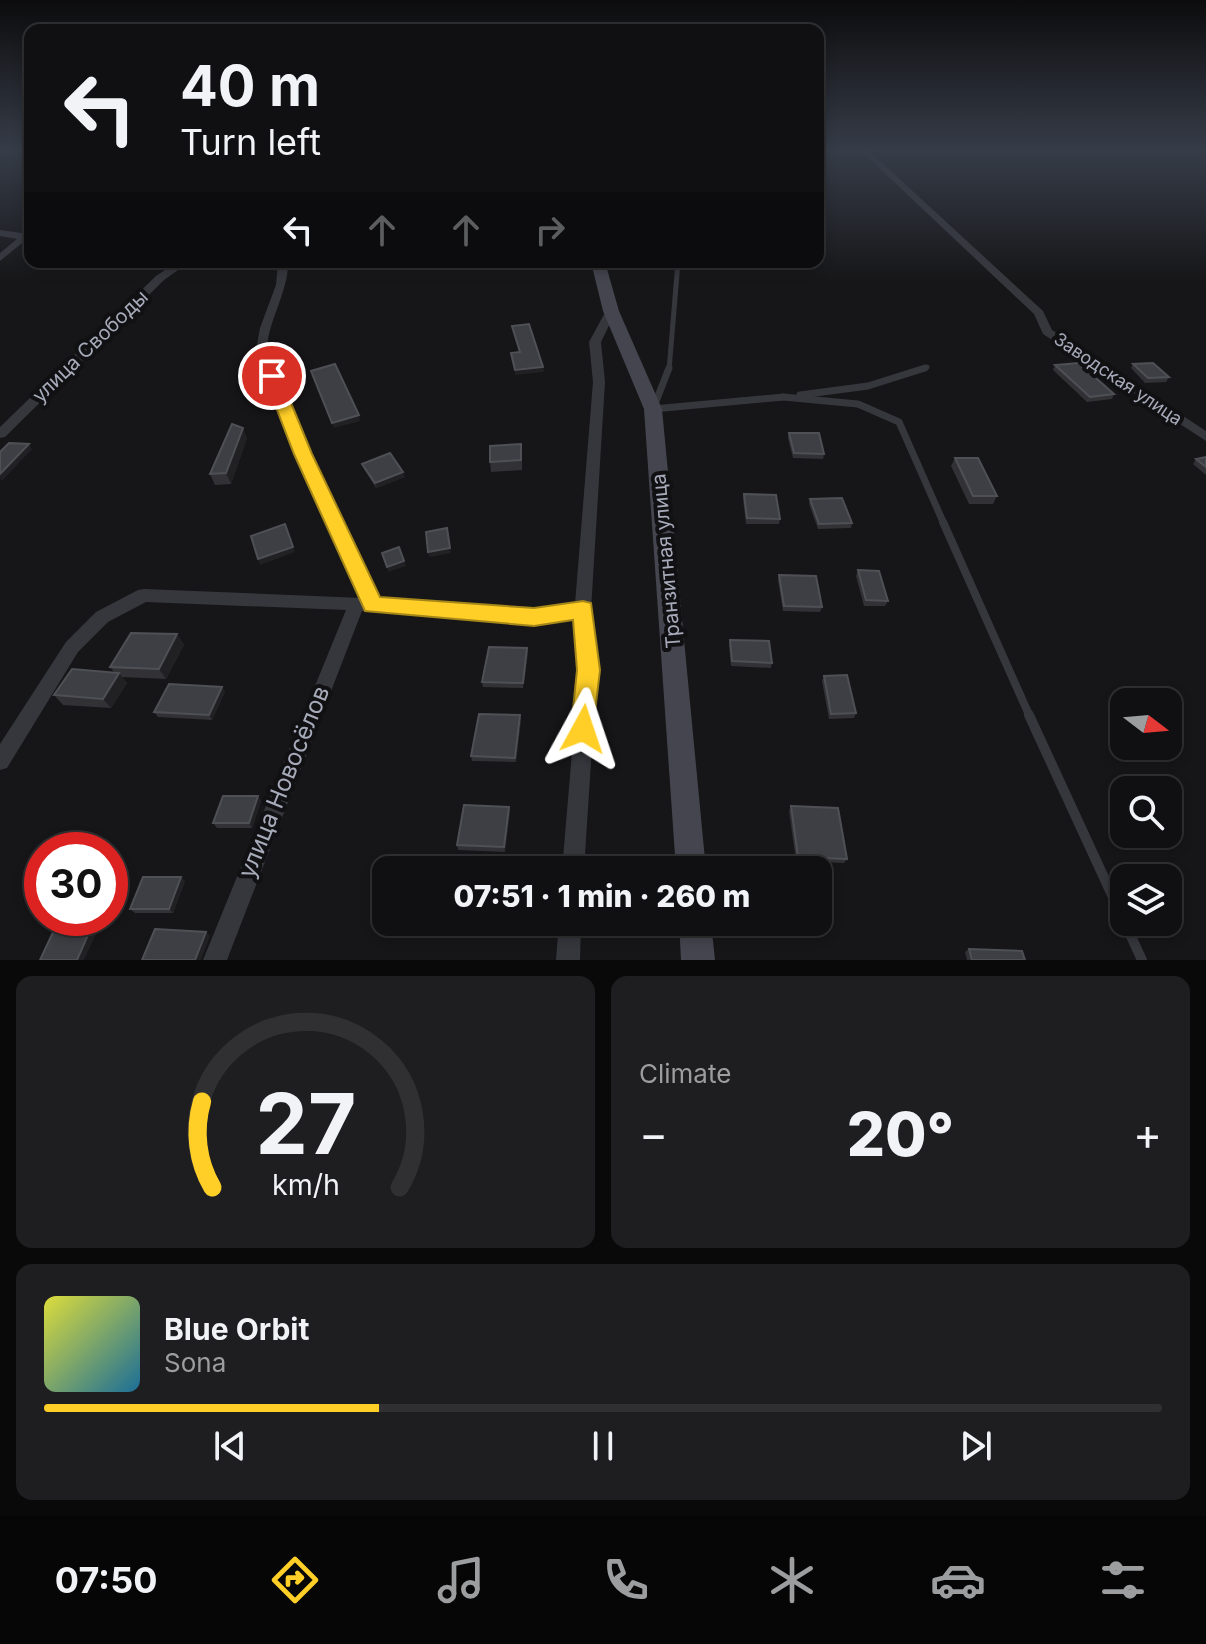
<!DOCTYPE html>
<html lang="en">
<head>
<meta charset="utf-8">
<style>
  :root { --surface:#101012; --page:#1e1e20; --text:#f1f3f6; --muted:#9c9d9f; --line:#303032; --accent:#ffcf27 }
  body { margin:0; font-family:Inter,sans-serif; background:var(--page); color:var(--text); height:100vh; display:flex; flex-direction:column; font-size:30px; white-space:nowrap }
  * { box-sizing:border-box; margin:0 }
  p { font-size:26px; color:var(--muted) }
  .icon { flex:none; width:44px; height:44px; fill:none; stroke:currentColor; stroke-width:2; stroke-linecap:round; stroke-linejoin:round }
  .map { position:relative; height:960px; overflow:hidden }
  .side { display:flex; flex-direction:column; gap:16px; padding:16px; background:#09090a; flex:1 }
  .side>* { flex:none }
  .guide { position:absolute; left:24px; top:24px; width:800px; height:244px; border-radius:16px; box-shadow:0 4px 12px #0003,0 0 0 2px var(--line); background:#101012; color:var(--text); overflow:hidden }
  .needle { width:52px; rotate:106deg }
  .controls { position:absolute; left:1110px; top:688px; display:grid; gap:16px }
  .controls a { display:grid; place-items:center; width:72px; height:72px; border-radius:16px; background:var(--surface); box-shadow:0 4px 12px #0003,0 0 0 2px var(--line); font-size:40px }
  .speed { position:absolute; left:24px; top:832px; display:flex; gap:16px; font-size:40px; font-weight:700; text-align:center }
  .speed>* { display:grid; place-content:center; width:104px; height:104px; border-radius:50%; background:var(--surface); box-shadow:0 4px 12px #0003,0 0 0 2px var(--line); line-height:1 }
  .speed .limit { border:12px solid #d22; background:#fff; color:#111 }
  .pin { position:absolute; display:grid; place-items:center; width:68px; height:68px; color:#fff; margin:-34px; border:4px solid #fff; border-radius:50%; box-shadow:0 2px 8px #0007 }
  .me { position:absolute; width:88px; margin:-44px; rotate:5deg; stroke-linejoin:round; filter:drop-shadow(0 0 6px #0008) }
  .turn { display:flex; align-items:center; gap:28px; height:168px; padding:0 24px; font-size:36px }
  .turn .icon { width:104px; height:104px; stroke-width:2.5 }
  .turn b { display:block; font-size:56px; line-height:68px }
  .lanes { display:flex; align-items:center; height:76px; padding:0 24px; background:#0003; justify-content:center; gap:40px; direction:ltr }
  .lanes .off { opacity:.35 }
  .big { font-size:60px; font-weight:800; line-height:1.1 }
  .side .widget { flex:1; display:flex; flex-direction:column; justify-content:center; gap:12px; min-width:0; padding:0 28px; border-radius:16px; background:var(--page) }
  .side .dial { align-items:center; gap:0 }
  .dial svg { height:208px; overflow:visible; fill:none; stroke:var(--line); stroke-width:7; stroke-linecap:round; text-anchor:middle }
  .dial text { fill:var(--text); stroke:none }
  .song { display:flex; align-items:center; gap:24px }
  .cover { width:96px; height:96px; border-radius:12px; background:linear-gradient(135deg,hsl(60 70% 55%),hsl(200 70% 35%)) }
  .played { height:8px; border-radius:4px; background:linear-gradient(90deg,var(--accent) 30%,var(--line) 30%) }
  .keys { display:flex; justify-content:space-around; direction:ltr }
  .heat { display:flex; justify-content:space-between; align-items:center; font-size:44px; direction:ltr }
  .side .tiles { flex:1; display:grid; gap:16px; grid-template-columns:1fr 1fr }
  .widget:last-child { grid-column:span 2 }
  .trip { position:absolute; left:372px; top:856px; width:460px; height:80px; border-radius:16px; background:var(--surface); box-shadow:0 4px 12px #0003,0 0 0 2px var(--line); font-weight:800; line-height:80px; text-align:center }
  .tabs { display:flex; height:128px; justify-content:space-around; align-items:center; background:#060607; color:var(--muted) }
  .tabs .icon { width:56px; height:56px }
  .tabs .active { color:var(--accent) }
  .tabs b { font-size:36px; color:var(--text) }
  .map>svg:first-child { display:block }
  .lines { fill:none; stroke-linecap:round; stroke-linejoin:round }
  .service-far3 { stroke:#36373d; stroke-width:5 }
  .service-far2 { stroke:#36373d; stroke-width:7 }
  .service-far1 { stroke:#36373d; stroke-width:8 }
  .service { stroke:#36373d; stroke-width:10 }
  .minor { fill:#36373d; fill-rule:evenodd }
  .secondary { fill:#44454e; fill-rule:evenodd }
  .wall { fill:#323236 }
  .shaded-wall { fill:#212124 }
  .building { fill:#3e3f44; stroke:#4e5056; stroke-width:2 }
  .route { fill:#ffcf27; stroke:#a68719; stroke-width:2 }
  .labels { text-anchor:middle; stroke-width:8; stroke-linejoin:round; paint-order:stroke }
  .far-street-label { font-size:18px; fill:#a6aab9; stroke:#111113 }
  .street-label { font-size:20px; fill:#a6aab9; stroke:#111113 }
  .near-street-label { font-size:24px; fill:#a6aab9; stroke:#111113 }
</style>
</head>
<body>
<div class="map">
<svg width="1206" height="960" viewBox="0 0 1206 960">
  <rect width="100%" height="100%" fill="#161618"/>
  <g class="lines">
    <path class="service-far3" d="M669 370 678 262
      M919 370 927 367"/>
    <path class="service-far2" d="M669 368 653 409 784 397
      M800 395 868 386 925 368
      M783 397 858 404 899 422 944 524"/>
    <path class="service-far1" d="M943 522 1030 717"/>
    <path class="service" d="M1029 715 1142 960"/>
    <path class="minor" d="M859 149H867L1043 311 1052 330 1206 431V441L1043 334 1034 314Z
      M0 230 22 233 27 239 0 261V253L17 239 0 236Z
      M177 262H189L164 280 5 437 0 438V427L156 276Z
      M278 262H288C289 292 264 329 268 351 272 370 284 390 291 408 317 473 348 536 378 599L534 610 575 604 593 382 589 342 607 309 611 308 616 311 601 342 605 382 591 610 597 670 584 870H562L579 670 575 618 534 624 362 611 227 960H203L346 610 146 602 108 622 78 652 7 768 0 770V744L66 642 96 612 138 590 144 589 362 598 296 454 256 350 260 328 276 285Z
      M559 922H581L580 960H556Z"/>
    <path class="secondary" d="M591 262H605L619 311 662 409 706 870H676L644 409 603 311Z
      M679 922H711L715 960H681Z"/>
  </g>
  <path class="wall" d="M1133 364 1169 377 1166 382 1145 383 1131 368Z
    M1055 365 1114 394 1112 399 1087 402 1053 370Z
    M789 433 824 454 823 459 793 458 788 438Z
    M247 438 231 484 215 485 210 474Z
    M522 454V470L491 472 490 462Z
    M1206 457V475L1193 464 1196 459Z
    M955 458 997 496 993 504H969L951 466Z
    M362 464 405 477 376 488 364 469Z
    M744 494 780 519 779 524H746L743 499Z
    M810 499 852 523 851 528 818 529 809 504Z
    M858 570 888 601 885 606H864L856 576Z
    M779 575 822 607 820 612 783 611 778 580Z
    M177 634 184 645 166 679 122 677 127 683 111 708 63 705 54 695 115 673 110 667Z
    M730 640 772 663 771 668 731 666 729 645Z
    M527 648 528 653 523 688 483 687 482 682Z
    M824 676 856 713 854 718 829 719 822 681Z
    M222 687 225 692 212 720 158 717 154 712Z
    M520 715 521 720 516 762 472 761 471 756Z
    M258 796 261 801 252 828H217L213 823Z
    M791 806 847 859 844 863 796 861 789 811Z
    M510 811 505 852 458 850 457 845Z
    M185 881 173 913H135L130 909Z
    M969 949 1025 960H967L965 952Z"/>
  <path class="shaded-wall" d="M543 367 544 372 515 375V370Z
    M359 415 360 421 334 428 332 423Z
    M243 428 247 438 231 484 226 473Z
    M29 444 32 449 2 481 0 478V474Z
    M403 472 405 477 376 488 375 483Z
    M285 524 295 552 260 565 258 559Z
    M447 528 451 553 429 557 428 552Z
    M404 561 406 566 388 572 387 567Z
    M177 634 184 645 166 679 159 669Z
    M527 648 528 653 523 688V683Z
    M119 673 127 683 111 708 103 699Z
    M222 687 225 692 212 720 209 715Z
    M520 715 521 720 516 762 515 758Z
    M258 796 261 801 252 828 249 823Z
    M509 807 510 811 505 852 504 847Z
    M181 877 185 881 173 913 169 909Z
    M91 928 97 932 84 960H77Z
    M206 932 210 936 201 960H195Z"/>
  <path class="building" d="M529 324 543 367 515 370 511 353 520 352 512 326Z
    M1079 363 1114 394 1090 397 1055 365Z
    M1153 363 1169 377 1148 378 1133 364Z
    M335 364 359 415 332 423 311 371Z
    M232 424 243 428 226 473 210 474Z
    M789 433H819L824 454 794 453Z
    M9 443 29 444 0 474V452Z
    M521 444V460L490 462V446Z
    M390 453 403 472 375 483 362 464Z
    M1206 457V467L1196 459Z
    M955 458H978L997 496H973Z
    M744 494 776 495 780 519 747 518Z
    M842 498 852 523 819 524 810 499Z
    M285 524 293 547 258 559 251 536Z
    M447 528 450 548 428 552 426 532Z
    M399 547 404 561 387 567 382 553Z
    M858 570 879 571 888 601 866 600Z
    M779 575 816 576 822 607 784 606Z
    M131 633 177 634 159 669 110 667Z
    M730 640 769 641 772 663 732 661Z
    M489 647 527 648 523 683 482 682Z
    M72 669 119 673 103 699 54 695Z
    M847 675 856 713 831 714 824 676Z
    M169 684 222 687 209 715 154 712Z
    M479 714 520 715 515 758 471 756Z
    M223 796H258L249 823H213Z
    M464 805 509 807 504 847 457 845Z
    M791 806 838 808 847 859 798 857Z
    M143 877H181L169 909H130Z
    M55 928H91L77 960H40Z
    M155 929 206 932 195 960H142Z
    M969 949 1022 951 1025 960H972Z"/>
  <linearGradient id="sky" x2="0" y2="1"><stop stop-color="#0c0c0d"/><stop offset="0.53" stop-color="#363c48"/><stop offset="1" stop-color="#363c48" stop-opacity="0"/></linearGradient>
  <rect width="1206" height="283" fill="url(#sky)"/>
  <path class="route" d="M272 372 280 376 312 454 380 597 534 608 583 601 591 603 600 670 592 737 583 740 575 737 571 729 577 670 573 620 534 626 365 611 294 454 264 376Z"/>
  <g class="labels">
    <g class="far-street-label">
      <text transform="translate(1118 379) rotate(34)" y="6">Заводская улица</text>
    </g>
    <g class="street-label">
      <text transform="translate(90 346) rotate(-44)" y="7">улица Свободы</text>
      <text transform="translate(666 561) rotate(-95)" y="7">Транзитная улица</text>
    </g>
    <g class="near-street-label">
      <text transform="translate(284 782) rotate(-68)" y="8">улица Новосёлов</text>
    </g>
  </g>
</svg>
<div class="controls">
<a><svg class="needle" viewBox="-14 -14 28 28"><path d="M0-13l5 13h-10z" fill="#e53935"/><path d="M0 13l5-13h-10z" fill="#9c9d9f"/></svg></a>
<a><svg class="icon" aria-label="search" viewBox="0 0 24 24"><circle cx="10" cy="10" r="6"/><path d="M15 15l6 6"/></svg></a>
<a><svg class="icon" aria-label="layers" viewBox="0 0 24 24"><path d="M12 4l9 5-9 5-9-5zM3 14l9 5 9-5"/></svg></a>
</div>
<div class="speed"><div class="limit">30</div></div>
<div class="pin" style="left:272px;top:376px;background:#d93025"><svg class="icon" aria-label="arrive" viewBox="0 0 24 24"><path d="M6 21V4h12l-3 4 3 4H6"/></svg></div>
<svg class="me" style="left:583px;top:729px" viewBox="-20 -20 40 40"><path d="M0-17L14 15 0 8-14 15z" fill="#ffcf27" stroke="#fff" stroke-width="4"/></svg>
<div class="trip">07:51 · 1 min · 260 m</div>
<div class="guide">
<div class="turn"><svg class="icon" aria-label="left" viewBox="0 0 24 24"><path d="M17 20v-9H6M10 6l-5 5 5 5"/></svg><div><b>40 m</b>Turn left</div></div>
<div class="lanes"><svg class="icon" aria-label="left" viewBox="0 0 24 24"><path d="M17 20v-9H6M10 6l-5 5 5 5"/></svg><svg class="icon off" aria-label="ahead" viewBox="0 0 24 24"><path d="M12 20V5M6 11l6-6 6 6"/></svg><svg class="icon off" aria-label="ahead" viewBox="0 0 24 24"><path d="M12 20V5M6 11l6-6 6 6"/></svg><svg class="icon off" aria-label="right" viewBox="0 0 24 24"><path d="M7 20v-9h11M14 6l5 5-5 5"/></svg></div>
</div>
</div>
<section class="side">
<div class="tiles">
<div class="widget dial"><svg viewBox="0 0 100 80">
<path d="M14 69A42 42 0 1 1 86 69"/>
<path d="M14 69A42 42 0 0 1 10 36" stroke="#ffcf27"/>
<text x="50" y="56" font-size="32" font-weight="700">27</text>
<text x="50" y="72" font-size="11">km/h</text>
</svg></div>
<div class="widget"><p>Climate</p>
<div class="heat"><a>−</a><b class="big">20°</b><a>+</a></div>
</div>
<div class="widget">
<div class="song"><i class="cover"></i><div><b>Blue Orbit</b><p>Sona</p></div></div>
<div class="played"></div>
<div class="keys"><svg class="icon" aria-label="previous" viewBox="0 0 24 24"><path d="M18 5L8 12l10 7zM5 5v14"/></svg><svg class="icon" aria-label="pause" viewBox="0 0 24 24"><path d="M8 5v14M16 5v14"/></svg><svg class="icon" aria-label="next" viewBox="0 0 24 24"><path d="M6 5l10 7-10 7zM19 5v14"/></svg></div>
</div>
</div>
</section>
<nav class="tabs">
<b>07:50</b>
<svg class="icon active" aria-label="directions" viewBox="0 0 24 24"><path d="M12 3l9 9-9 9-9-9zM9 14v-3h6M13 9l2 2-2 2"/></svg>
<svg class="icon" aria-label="music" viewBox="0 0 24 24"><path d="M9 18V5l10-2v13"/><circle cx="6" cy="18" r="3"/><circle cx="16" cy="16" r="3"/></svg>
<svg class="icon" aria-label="phone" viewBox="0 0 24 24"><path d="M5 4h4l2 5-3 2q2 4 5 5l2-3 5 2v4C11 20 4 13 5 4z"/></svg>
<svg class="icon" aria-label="climate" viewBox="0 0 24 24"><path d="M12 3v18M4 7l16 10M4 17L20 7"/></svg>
<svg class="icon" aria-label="car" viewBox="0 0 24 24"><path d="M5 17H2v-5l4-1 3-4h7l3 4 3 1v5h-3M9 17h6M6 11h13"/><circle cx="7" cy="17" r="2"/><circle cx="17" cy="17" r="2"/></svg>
<svg class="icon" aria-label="filters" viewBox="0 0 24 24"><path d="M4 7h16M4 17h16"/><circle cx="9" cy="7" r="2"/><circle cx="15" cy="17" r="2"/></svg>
</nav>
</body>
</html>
